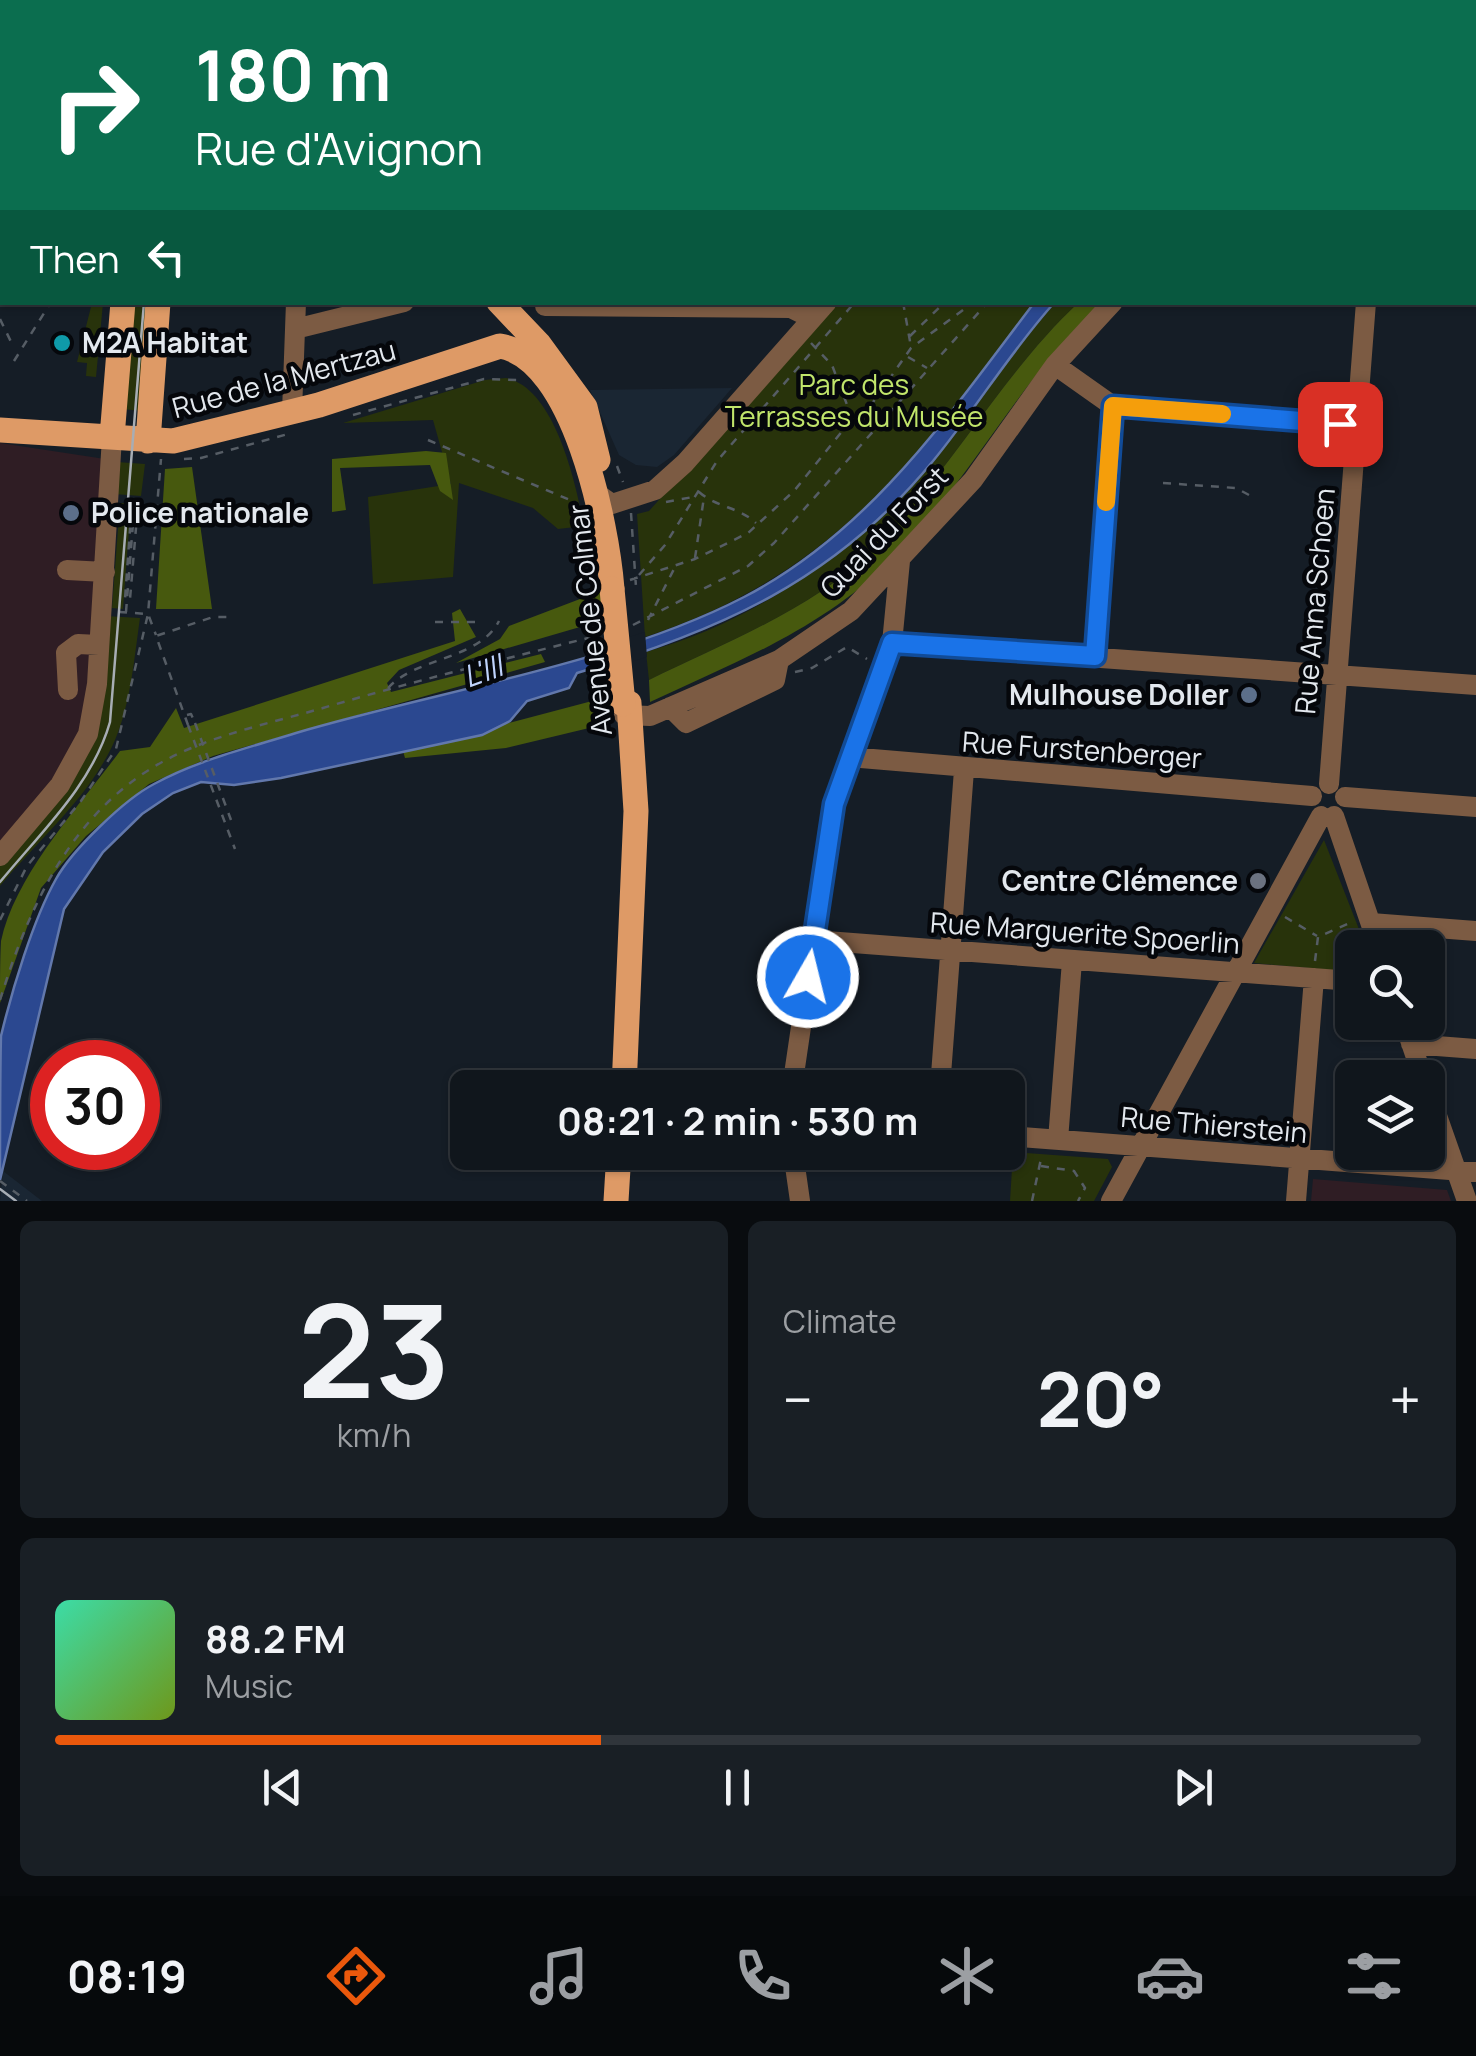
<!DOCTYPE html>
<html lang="en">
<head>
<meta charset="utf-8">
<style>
  :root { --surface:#10161c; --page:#191f25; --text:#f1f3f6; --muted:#9c9fa3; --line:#30353b; --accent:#ea580c }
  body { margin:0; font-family:Manrope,sans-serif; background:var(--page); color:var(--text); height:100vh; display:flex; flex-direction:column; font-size:38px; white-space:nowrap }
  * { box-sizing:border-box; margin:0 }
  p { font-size:32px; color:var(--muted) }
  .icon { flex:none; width:55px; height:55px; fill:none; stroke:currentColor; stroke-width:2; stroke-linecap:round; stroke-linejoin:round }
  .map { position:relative; height:1201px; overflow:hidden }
  .side { display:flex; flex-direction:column; gap:20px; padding:20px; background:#090c0f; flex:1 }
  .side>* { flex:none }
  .hud { position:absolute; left:0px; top:0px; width:1478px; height:305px; box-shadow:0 2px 8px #0004,0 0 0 2px var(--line); background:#0b6e4f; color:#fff; overflow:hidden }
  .controls { position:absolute; left:1335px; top:930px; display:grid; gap:20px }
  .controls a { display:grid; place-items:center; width:110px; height:110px; border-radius:15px; background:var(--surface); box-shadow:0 2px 8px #0004,0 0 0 2px var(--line); font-size:50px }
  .speed { position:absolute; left:30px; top:1040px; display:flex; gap:20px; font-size:50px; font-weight:700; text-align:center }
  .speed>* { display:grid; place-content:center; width:130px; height:130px; border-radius:50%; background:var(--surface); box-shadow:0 2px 8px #0004,0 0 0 2px var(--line); line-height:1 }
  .speed .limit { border:15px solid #d22; background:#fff; color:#111 }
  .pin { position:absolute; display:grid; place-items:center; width:85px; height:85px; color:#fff; margin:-42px; border-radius:20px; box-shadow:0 5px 15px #0006 }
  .me { position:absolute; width:110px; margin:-55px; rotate:8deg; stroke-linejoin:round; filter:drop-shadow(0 0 8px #0008) }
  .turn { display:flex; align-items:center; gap:35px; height:210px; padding:0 30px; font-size:45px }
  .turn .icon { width:130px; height:130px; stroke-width:2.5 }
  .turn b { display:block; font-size:70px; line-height:85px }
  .then { display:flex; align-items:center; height:95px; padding:0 30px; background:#0003; gap:20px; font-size:38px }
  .big { font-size:75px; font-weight:700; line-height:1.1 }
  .side .widget { flex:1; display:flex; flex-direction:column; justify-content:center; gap:15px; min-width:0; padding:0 35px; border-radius:15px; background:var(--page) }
  .side .dial { align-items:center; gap:0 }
  .dial b { font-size:130px; line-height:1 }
  .song { display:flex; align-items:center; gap:30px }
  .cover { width:120px; height:120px; border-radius:15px; background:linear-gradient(135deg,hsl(160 70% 55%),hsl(80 70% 35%)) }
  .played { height:10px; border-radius:5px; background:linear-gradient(90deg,var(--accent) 40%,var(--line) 40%) }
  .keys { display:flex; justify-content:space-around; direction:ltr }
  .heat { display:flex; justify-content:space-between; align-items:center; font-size:55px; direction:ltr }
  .side .tiles { flex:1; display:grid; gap:20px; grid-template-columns:1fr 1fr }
  .widget:last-child { grid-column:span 2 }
  .trip { position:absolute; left:450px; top:1070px; width:575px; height:100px; border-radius:15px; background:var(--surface); box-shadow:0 2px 8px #0004,0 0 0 2px var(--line); font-weight:700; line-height:100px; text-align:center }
  .dock { display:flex; height:160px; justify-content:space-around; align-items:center; background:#06090b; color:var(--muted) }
  .dock .icon { width:70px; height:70px }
  .dock .on { color:var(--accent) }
  .dock b { font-size:45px; color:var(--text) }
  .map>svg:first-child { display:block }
  .built { fill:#1a2633 }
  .industrial { fill:#2f1d24 }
  .green { fill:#28330b }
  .forest { fill:#47590e }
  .water { fill:#2b4890; stroke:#6278ac; stroke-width:2.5 }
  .pier { fill:#151d26 }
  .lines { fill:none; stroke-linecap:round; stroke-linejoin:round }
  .path { stroke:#565d65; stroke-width:2.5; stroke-dasharray:8 8; stroke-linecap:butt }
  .minor { stroke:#7c5b43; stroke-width:20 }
  .major { stroke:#de9a66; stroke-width:25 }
  .tram { stroke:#a7adb4; stroke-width:2.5 }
  .path-bridge { stroke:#565d65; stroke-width:2.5; stroke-dasharray:8 8; stroke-linecap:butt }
  .major-bridge { stroke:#de9a66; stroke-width:25 }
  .route-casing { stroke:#114b97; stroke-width:25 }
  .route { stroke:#1a73e8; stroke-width:18 }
  .slow { stroke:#f59e0b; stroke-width:18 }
  .culture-dot { fill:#0f9aa8; stroke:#05070b; stroke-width:4 }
  .service-dot { fill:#5c6f8a; stroke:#05070b; stroke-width:4 }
  .worship-dot { fill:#6b7280; stroke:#05070b; stroke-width:4 }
  .labels { text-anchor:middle; stroke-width:9; stroke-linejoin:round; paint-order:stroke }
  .poi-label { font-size:28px; font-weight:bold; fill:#e3e8ee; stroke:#05070b; text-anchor:start }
  .street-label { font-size:28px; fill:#e3e8ee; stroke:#05070b }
  .park-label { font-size:28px; fill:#c1e56b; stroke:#05070b }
  .water-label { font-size:30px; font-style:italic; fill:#bfd3fc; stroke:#05070b }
</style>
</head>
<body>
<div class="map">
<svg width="1476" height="1201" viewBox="0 0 1476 1201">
  <rect width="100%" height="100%" fill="#151d26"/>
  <path class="built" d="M732 388 674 455 657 467 636 465 619 455 590 390Z
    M3 1171 42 1201H0Z"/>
  <path class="industrial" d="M0 443 105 459 86 701 76 744 56 781 0 848Z
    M1313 1179 1447 1190 1451 1201H1311Z"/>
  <path class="green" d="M92 303H103L96 377 86 376 87 363 77 362Z
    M129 303H151L143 411 121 409Z
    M835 303H1034C916 457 839 573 645 637L637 514 649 511Z
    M1054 303H1078C1002 374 949 474 873 550 815 608 722 644 649 680L646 652C743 625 826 570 897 499 955 442 999 364 1054 303Z
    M506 378C555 388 576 483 584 526L558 529 533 508 459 483 453 577 373 584 368 497 451 484 433 420 343 423 485 380Z
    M117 462 145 464 141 496 114 494Z
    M120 503H131L123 609 112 608Z
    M105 616 140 618C134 659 131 702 115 740 90 797 39 839 0 886V864L75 772Z
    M1324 840 1366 947 1352 948V972L1254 963Z
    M1013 1152 1108 1159 1112 1167 1094 1201H1010Z"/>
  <path class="forest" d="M1078 303H1102C1020 377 970 482 891 560 822 629 736 662 650 702L649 680C722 644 815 608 873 550 949 474 1002 374 1078 303Z
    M426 451 446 453 453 500 440 491 430 465 340 468 346 510 332 512V459Z
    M192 467 212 609H156L165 469Z
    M601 591 604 620 456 663 500 639 509 626Z
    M460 609 476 637 399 670 387 683 391 692 541 654 545 662 213 756 149 784 86 836 41 888 0 1003C0 984 0 960 1 941 15 875 80 805 120 751L150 747 176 708 184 728 455 641 452 613Z
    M611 696 610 723 506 748 405 758 403 751Z"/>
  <path class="water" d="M1034 303H1054C1010 352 975 410 933 461 836 580 720 631 577 673L569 688 527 701 510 721 482 735 281 778 234 785 201 782 173 793 142 814 103 852 64 909 0 1180C0 1140 0 1072 1 1036 12 990 33 920 56 879 72 850 125 799 154 784 198 760 248 748 296 733 438 691 615 664 744 597 871 531 950 413 1034 303Z"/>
  <path class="pier" d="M645 632 647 657 608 669 606 644Z"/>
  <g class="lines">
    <path class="path" d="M126 2V0
      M903 302 911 347
      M0 319 13 346
      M910 336 945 302
      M811 343 832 365 852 418
      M908 357 927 368
      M14 361 51 302
      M353 415 484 379 520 380
      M428 440 577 503
      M184 459 201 458 288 434
      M617 466 623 482
      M1163 483 1236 488 1249 495
      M699 492C716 507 741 508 756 523
      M666 502 693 497
      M631 513 636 587
      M131 515 137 516 130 599H125Z
      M695 558 704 497
      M639 575 665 545 717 461 855 302
      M630 580 695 559 748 533 794 491 852 419 869 408 911 348 974 302
      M119 612 148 614 156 635
      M126 612 135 498
      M648 620 674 569
      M435 622H483
      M633 625 748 566 774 543 988 302
      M795 672 812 668 847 647 867 659
      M388 688C416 657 479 660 499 621
      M187 715 191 714 195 723
      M188 725 156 636 213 617H227
      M1285 917 1317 936
      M0 920 27 866 81 801 116 749 148 614 161 459
      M1315 961 1318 937 1352 922
      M0 1000C29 906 72 811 164 761 212 735 271 723 323 708 414 681 505 659 596 636
      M1041 1166 1074 1171 1085 1188 1078 1201
      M0 1181 27 1201
      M1032 1201 1042 1154"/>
    <path class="minor" d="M1046 0 1047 2
      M1136 0 1137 2
      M1390 0V2
      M546 2V0
      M601 2V0
      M707 2V0
      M892 2V0
      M1365 2 1368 0
      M1475 65 1476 64
      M545 306 791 308 811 318
      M295 329 404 302
      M1055 365 1113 406 1357 424
      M292 412 296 302
      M599 495 612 504 655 490 685 463 827 302
      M67 570 105 572
      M892 643 1476 685
      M1095 656 1113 406
      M68 690 66 653 78 644 99 645
      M670 707 686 723 775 680 779 660
      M624 715 650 716 779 660 851 611 973 480 1055 365 1113 302
      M849 757 1312 796
      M1329 784 1366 302
      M1345 797 1476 807
      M1334 816 1379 948
      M0 856 60 785 88 734 97 684 112 437
      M1371 923 1476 931
      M813 940 1352 981
      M1404 1022 1423 1078
      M1411 1044 1476 1049
      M792 1088 834 803 892 643 900 561
      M940 1088 964 770
      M1428 1090 1467 1201
      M1008 1136 1476 1172
      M1058 1140 1072 961
      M793 1152 800 1201
      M1111 1201 1321 816
      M1296 1201 1314 978"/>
    <path class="major" d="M351 0 352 2
      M148 2V0
      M180 2V0
      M499 302 539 344 585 407 598 460
      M0 430 173 441 319 405 500 346C574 359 607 524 612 589
      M112 437 123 302
      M148 441 158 302
      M624 1088 636 811 629 703
      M616 1201 619 1152"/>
    <path class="tram" d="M167 2V0
      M0 882C41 832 92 785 110 722L144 302
      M0 1189 16 1201"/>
    <path class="path-bridge" d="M195 723 231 820
      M188 725 235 849"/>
    <path class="major-bridge" d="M612 589 623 704"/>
  </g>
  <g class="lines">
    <g class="route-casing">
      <path id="route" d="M808 977 834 804 892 643 1095 656 1113 406 1340 424"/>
    </g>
    <use href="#route" class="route"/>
    <path class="slow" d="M1106 502 1113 406 1222 414"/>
  </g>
  <circle class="culture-dot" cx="62" cy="343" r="10"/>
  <g class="service-dot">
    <circle cx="71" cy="513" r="10"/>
    <circle cx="1249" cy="695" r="10"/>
  </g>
  <circle class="worship-dot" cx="1258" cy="881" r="10"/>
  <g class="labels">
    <g class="poi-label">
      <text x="82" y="353">M2A Habitat</text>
      <text x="91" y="523">Police nationale</text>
      <text x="1229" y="705" text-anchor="end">Mulhouse Doller</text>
      <text x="1238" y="891" text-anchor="end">Centre Clémence</text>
    </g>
    <g class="street-label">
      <text transform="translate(284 379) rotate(-15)" y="10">Rue de la Mertzau</text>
      <text transform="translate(884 532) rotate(-46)" y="10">Quai du Forst</text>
      <text transform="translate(1315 601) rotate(-85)" y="10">Rue Anna Schoen</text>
      <text transform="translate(590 620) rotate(-96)" y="10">Avenue de Colmar</text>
      <text transform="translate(1082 750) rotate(4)" y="10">Rue Furstenberger</text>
      <text transform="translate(1085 933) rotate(4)" y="10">Rue Marguerite Spoerlin</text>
      <text transform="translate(1214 1125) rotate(5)" y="10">Rue Thierstein</text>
    </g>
    <g class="park-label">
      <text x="854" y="395">Parc des<tspan x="854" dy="32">Terrasses du Musée</tspan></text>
    </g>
    <g class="water-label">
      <text transform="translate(483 672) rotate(-20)" y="10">L'Ill</text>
    </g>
  </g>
</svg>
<div class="controls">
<a><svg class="icon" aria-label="search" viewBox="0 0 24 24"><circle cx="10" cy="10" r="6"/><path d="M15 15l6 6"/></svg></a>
<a><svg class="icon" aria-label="layers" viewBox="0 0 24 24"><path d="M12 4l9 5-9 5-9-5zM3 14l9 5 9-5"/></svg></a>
</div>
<div class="speed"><div class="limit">30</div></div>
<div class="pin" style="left:1340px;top:424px;background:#d93025"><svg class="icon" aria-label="arrive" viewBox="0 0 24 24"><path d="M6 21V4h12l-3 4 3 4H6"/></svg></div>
<svg class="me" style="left:808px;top:977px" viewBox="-20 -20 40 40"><circle r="17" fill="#1a73e8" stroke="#fff" stroke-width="3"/><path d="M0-11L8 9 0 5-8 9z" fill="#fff"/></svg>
<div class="trip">08:21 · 2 min · 530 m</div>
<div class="hud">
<div class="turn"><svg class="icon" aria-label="right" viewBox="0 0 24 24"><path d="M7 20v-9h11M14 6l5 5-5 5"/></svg><div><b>180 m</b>Rue d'Avignon</div></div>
<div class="then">Then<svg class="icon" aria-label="left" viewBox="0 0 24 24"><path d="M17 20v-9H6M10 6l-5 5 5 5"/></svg></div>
</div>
</div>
<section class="side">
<div class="tiles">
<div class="widget dial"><b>23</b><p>km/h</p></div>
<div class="widget"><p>Climate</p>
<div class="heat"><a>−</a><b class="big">20°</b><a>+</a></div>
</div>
<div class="widget">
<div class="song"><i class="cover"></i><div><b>88.2 FM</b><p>Music</p></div></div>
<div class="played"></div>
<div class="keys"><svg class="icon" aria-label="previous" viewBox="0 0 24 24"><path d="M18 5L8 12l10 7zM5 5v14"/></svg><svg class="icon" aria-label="pause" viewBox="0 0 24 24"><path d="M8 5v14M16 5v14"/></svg><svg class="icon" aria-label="next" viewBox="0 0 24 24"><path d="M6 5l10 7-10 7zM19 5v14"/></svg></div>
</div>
</div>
</section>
<nav class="dock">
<b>08:19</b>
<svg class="icon on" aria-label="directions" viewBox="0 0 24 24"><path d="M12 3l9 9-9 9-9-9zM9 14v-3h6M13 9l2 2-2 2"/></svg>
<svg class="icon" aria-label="music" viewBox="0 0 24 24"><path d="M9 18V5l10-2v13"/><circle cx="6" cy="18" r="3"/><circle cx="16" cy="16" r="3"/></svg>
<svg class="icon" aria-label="phone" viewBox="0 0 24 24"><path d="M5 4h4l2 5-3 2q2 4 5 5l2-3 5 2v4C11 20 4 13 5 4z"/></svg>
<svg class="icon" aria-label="climate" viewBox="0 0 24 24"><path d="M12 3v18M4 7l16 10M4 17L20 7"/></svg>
<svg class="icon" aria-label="car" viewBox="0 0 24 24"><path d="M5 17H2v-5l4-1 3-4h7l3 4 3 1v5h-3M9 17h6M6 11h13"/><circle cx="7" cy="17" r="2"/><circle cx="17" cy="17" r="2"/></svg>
<svg class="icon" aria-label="filters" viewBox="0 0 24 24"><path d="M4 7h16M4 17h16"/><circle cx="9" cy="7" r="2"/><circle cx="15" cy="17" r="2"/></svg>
</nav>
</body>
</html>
